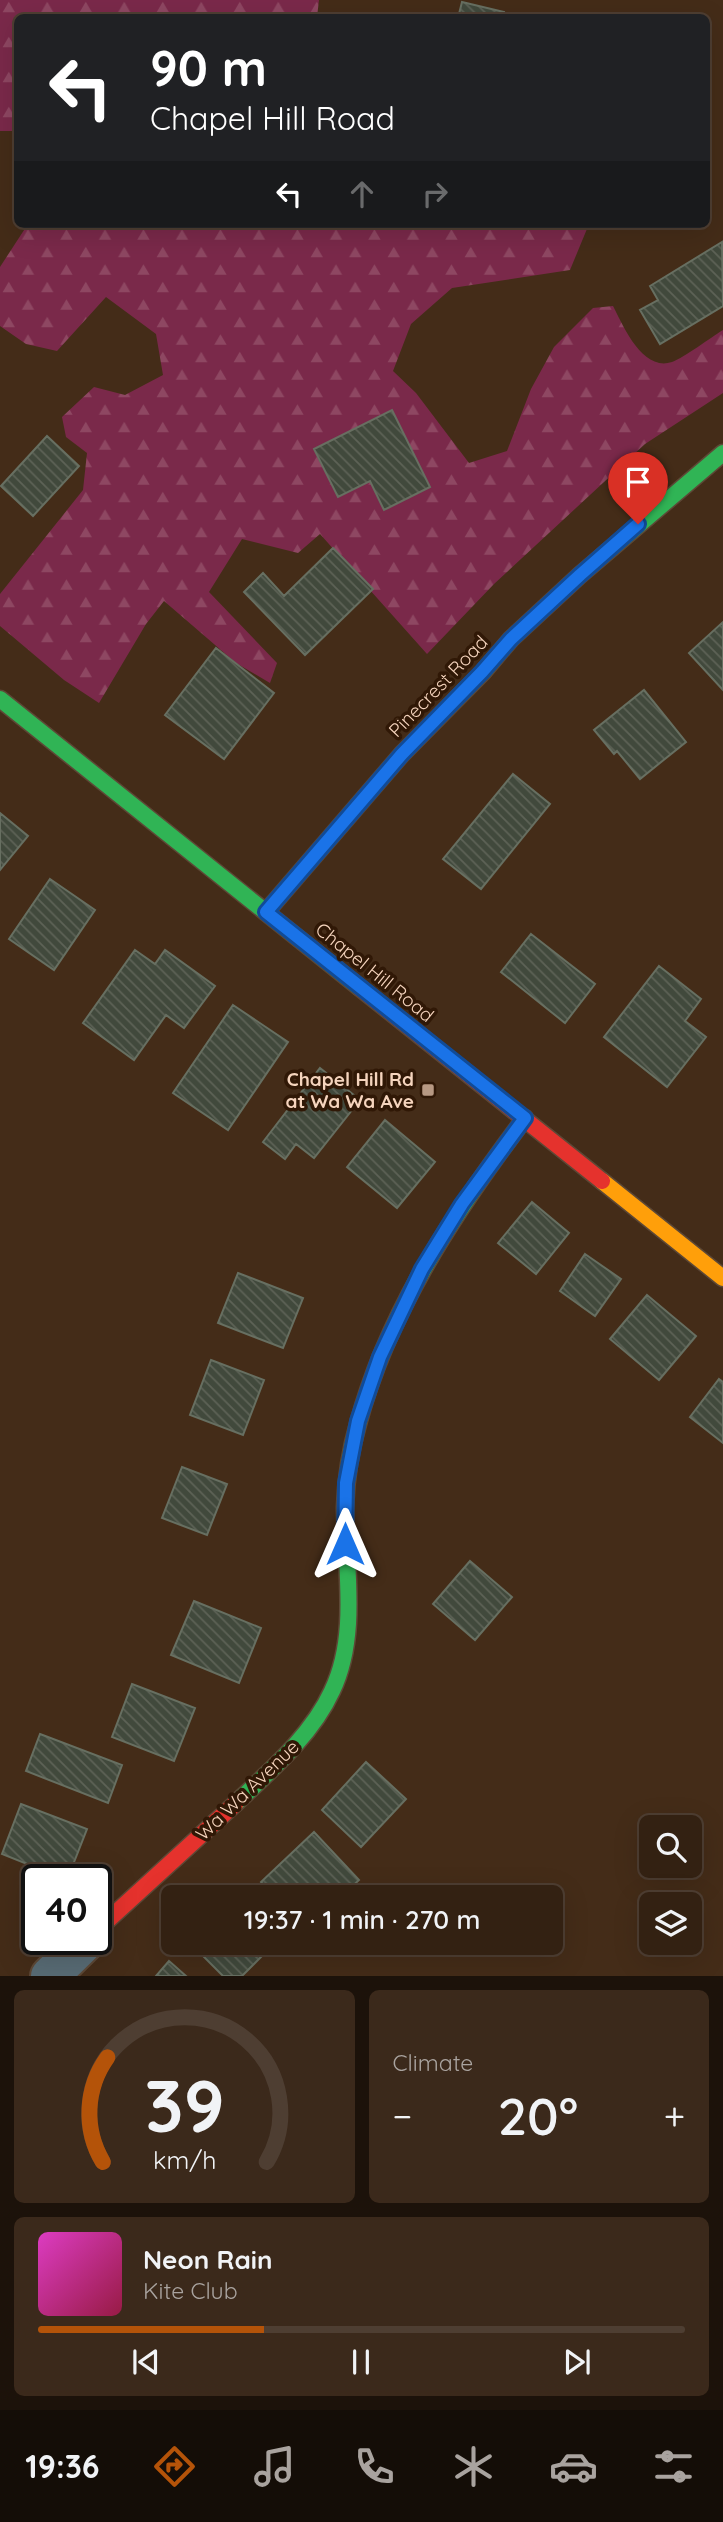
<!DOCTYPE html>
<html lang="en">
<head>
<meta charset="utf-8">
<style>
  :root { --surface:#332112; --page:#3b291b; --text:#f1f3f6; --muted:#a9a39f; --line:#4e3e32; --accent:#b45309 }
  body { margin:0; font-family:Quicksand,sans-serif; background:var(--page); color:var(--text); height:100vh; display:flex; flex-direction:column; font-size:26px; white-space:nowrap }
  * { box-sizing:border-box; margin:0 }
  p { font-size:23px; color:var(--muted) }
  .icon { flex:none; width:38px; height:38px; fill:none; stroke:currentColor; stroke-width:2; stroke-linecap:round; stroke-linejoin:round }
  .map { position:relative; height:1976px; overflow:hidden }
  .drawer { display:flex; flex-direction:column; gap:14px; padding:14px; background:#1c120a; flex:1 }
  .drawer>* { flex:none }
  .hud { position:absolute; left:14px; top:14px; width:696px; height:214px; border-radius:10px; box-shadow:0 7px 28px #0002,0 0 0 2px var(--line); background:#202124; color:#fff; overflow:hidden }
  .tools { position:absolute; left:639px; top:1815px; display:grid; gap:14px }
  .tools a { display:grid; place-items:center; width:63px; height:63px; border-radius:10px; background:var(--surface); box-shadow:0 7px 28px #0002,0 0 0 2px var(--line); font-size:35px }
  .speed { position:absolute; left:21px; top:1864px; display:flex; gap:14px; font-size:35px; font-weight:700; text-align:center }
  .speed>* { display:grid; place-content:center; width:91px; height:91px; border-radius:50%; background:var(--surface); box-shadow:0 7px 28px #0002,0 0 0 2px var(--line); line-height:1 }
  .speed .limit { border:4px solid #111; border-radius:10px; background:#fff; color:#111 }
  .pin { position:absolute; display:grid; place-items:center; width:60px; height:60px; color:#fff; margin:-72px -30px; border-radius:50% 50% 50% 0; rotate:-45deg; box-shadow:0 0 7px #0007 }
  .pin .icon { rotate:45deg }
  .me { position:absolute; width:77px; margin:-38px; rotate:0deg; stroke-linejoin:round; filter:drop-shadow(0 0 5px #0008) }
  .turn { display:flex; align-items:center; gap:24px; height:147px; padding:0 21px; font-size:32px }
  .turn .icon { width:91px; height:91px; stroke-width:2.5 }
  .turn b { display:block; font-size:49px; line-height:60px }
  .lanes { display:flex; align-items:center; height:66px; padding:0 21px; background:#0003; justify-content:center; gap:35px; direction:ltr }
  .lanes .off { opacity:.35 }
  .big { font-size:52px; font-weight:600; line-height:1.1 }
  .drawer .tile { flex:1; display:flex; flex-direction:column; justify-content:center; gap:10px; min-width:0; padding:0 24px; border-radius:10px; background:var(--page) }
  .drawer .dial { align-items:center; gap:0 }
  .dial svg { height:182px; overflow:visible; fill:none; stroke:var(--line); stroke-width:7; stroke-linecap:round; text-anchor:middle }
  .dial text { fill:var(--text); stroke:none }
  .song { display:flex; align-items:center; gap:21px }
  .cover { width:84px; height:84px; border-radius:10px; background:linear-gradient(135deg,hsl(310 70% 55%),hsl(340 70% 35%)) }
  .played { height:7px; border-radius:4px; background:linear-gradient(90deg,var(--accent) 35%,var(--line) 35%) }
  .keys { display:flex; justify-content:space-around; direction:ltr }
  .heat { display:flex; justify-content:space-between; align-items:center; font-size:38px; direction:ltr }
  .drawer .tiles { flex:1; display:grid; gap:14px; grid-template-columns:1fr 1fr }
  .tile:last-child { grid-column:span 2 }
  .trip { position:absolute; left:161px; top:1885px; width:402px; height:70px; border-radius:10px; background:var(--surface); box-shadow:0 7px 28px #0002,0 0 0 2px var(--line); font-weight:600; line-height:70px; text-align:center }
  .tab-bar { display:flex; height:112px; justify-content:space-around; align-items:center; background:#140d07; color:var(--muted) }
  .tab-bar .icon { width:49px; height:49px }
  .tab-bar .active { color:var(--accent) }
  .tab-bar b { font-size:32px; color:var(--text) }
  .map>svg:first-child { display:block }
  .forest { fill:url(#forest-firs) }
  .building { fill:url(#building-back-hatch); stroke:#676f61; stroke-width:2 }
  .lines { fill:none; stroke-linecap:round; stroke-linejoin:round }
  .street-casing { stroke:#5d4836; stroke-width:42 }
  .fast-casing { stroke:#5d4836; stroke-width:19 }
  .slow-casing { stroke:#5d4836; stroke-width:19 }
  .jam-casing { stroke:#5d4836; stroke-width:19 }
  .street { stroke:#586b74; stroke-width:38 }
  .fast { stroke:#30b455; stroke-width:16 }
  .slow { stroke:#ff9f0a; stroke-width:16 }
  .jam { stroke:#e5322d; stroke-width:16 }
  .route-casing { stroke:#114b97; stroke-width:18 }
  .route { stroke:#1a73e8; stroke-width:12 }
  .poi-dot { fill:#b79983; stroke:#301806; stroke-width:2.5 }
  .labels { text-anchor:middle; stroke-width:7; stroke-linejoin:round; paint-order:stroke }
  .street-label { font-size:19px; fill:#f5d4bd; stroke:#301806 }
  .poi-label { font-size:19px; font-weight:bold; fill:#f5d4bd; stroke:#301806; text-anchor:end }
</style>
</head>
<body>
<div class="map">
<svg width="723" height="1976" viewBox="0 0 723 1976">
  <defs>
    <pattern id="forest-firs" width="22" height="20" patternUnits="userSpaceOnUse" patternTransform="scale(1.75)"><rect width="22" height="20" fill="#7a294a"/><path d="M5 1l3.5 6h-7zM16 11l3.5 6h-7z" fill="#8e4762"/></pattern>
    <pattern id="building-back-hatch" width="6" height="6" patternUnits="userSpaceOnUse" patternTransform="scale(1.75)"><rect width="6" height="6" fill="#41493c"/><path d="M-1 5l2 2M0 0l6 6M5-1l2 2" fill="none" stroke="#5d6256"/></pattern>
  </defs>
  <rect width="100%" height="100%" fill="#442c18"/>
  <path class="forest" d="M0 0H319L317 17 18 18 17 131H0Z
    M28 224H589L570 270 452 288 411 324 393 371 416 393 469 463 507 451 531 389 554 347 593 308 613 306C623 325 642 372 672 362 685 357 710 338 723 330V393L645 444 494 584 427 654 320 534 298 553 242 539 209 592 277 663 270 683 236 663 164 601 146 624 99 703 64 680 0 626V594L83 490 87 453 66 437 62 417 94 387 125 395 163 375 156 334 106 297 57 351 26 344 0 326V267Z"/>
  <path class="building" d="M462 2 504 12 503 18H458Z
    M722 242 723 306 660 344 640 310 658 300 650 286Z
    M392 410 430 487 384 510 370 481 338 497 314 449Z
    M47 436 79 466 33 516 1 486Z
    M333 548 373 589 305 655 244 592 263 573 284 596Z
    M723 622V690L689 653Z
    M216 648 274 693 224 759 165 715Z
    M644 690 686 742 640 779 617 751 614 754 594 730Z
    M513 774 550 804 481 889 443 859Z
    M0 813 28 836 0 870Z
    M50 879 95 910 54 970 9 939Z
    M531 934 595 984 565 1023 501 972Z
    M135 950 155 964 165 950 215 986 184 1028 166 1015 134 1060 83 1023Z
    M659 966 701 999 685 1021 706 1037 667 1087 604 1037Z
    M233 1005 288 1042 228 1130 173 1093Z
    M320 1068 360 1100 314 1158 296 1144 285 1159 263 1142Z
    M385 1120 435 1162 397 1208 347 1167Z
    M532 1202 569 1233 536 1274 498 1243Z
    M585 1254 621 1279 595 1316 560 1291Z
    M238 1273 303 1298 283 1348 218 1323Z
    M647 1295 696 1336 659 1380 610 1339Z
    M211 1360 264 1380 243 1435 190 1415Z
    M719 1379 723 1382V1443L690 1417Z
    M182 1467 227 1484 207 1535 162 1518Z
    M470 1561 512 1597 475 1640 433 1604Z
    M194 1601 261 1628 239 1683 171 1655Z
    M132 1684 195 1708 174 1761 112 1737Z
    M40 1734 122 1765 108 1803 26 1771Z
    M366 1762 406 1799 361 1847 322 1810Z
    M21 1804 87 1829 67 1880 2 1854Z
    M314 1832 359 1880 341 1897H275L261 1882Z
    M196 1942H267L271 1947 242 1976H223L193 1946Z
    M169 1961 186 1976H156Z"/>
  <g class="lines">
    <g class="street-casing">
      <path id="street" d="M50 1976 88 1939"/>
    </g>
    <g class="fast-casing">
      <path id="fast" d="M0 699 359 987
        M266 912 402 754 483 672 511 639 580 575 723 453
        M236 1803C270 1771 312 1735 332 1691 359 1635 345 1567 345 1507 346 1479 350 1451 358 1424 388 1311 456 1210 525 1118"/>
    </g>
    <g class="slow-casing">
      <path id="slow" d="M602 1181 723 1278"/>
    </g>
    <g class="jam-casing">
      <path id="jam" d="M359 987 602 1181
        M96 1931 236 1803"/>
    </g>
    <use href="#street" class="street"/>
    <use href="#fast" class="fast"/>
    <use href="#slow" class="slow"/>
    <use href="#jam" class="jam"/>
  </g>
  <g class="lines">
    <g class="route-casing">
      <path id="route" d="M345 1544 346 1483 358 1421 380 1357 422 1269 462 1204 525 1118 266 912 402 754 482 672 511 639 580 575 638 524"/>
    </g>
    <use href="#route" class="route"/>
  </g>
  <rect class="poi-dot" x="421" y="1083" width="14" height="14" rx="3.5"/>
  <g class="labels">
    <g class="street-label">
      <text transform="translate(438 686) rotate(-46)" y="7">Pinecrest Road</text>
      <text transform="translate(375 972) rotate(39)" y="7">Chapel Hill Road</text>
      <text transform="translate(247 1790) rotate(-44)" y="7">Wa Wa Avenue</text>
    </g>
    <g class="poi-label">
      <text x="414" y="1086">Chapel Hill Rd<tspan x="414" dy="22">at Wa Wa Ave</tspan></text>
    </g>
  </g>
</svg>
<div class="tools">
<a><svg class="icon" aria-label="search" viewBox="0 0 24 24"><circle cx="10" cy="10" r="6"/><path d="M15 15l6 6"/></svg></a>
<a><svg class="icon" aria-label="layers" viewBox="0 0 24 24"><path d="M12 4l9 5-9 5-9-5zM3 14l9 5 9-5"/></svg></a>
</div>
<div class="speed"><div class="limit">40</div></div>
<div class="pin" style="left:638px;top:524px;background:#d93025"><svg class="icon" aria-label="arrive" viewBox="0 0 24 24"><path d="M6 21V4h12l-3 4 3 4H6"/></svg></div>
<svg class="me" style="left:345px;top:1544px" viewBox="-20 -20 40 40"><path d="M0-17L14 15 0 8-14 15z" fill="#1a73e8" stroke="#fff" stroke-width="4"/></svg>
<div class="trip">19:37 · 1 min · 270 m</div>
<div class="hud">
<div class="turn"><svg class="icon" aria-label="left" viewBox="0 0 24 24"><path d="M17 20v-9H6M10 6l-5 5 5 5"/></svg><div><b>90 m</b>Chapel Hill Road</div></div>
<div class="lanes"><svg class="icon" aria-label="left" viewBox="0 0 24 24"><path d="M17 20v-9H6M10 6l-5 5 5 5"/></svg><svg class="icon off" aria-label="ahead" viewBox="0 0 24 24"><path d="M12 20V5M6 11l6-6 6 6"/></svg><svg class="icon off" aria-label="right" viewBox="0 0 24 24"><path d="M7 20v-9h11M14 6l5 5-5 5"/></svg></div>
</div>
</div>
<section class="drawer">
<div class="tiles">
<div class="tile dial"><svg viewBox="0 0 100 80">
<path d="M14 69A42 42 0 1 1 86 69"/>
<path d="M14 69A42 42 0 0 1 16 23" stroke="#b45309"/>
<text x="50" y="56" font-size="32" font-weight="700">39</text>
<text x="50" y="72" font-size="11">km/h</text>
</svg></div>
<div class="tile"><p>Climate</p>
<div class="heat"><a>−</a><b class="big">20°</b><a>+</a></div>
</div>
<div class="tile">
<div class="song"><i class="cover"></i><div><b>Neon Rain</b><p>Kite Club</p></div></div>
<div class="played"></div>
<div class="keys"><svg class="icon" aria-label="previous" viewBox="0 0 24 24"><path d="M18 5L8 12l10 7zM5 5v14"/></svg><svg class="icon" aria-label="pause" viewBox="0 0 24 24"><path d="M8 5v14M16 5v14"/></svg><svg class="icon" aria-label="next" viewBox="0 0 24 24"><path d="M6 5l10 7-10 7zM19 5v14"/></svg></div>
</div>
</div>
</section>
<nav class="tab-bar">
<b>19:36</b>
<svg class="icon active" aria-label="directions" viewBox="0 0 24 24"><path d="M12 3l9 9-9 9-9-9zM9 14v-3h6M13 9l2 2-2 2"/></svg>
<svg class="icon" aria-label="music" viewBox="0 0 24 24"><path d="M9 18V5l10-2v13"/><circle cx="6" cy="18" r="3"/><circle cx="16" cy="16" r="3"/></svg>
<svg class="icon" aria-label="phone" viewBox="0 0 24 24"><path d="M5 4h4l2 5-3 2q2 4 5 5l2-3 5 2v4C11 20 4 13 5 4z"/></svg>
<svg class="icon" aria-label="climate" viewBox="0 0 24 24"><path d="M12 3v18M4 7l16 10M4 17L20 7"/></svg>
<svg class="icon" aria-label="car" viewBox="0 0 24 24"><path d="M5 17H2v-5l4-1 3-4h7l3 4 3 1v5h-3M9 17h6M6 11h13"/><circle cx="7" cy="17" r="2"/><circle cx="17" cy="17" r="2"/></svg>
<svg class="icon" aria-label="filters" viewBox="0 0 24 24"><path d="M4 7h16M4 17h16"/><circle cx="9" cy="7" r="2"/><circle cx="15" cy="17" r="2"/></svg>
</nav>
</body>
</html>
